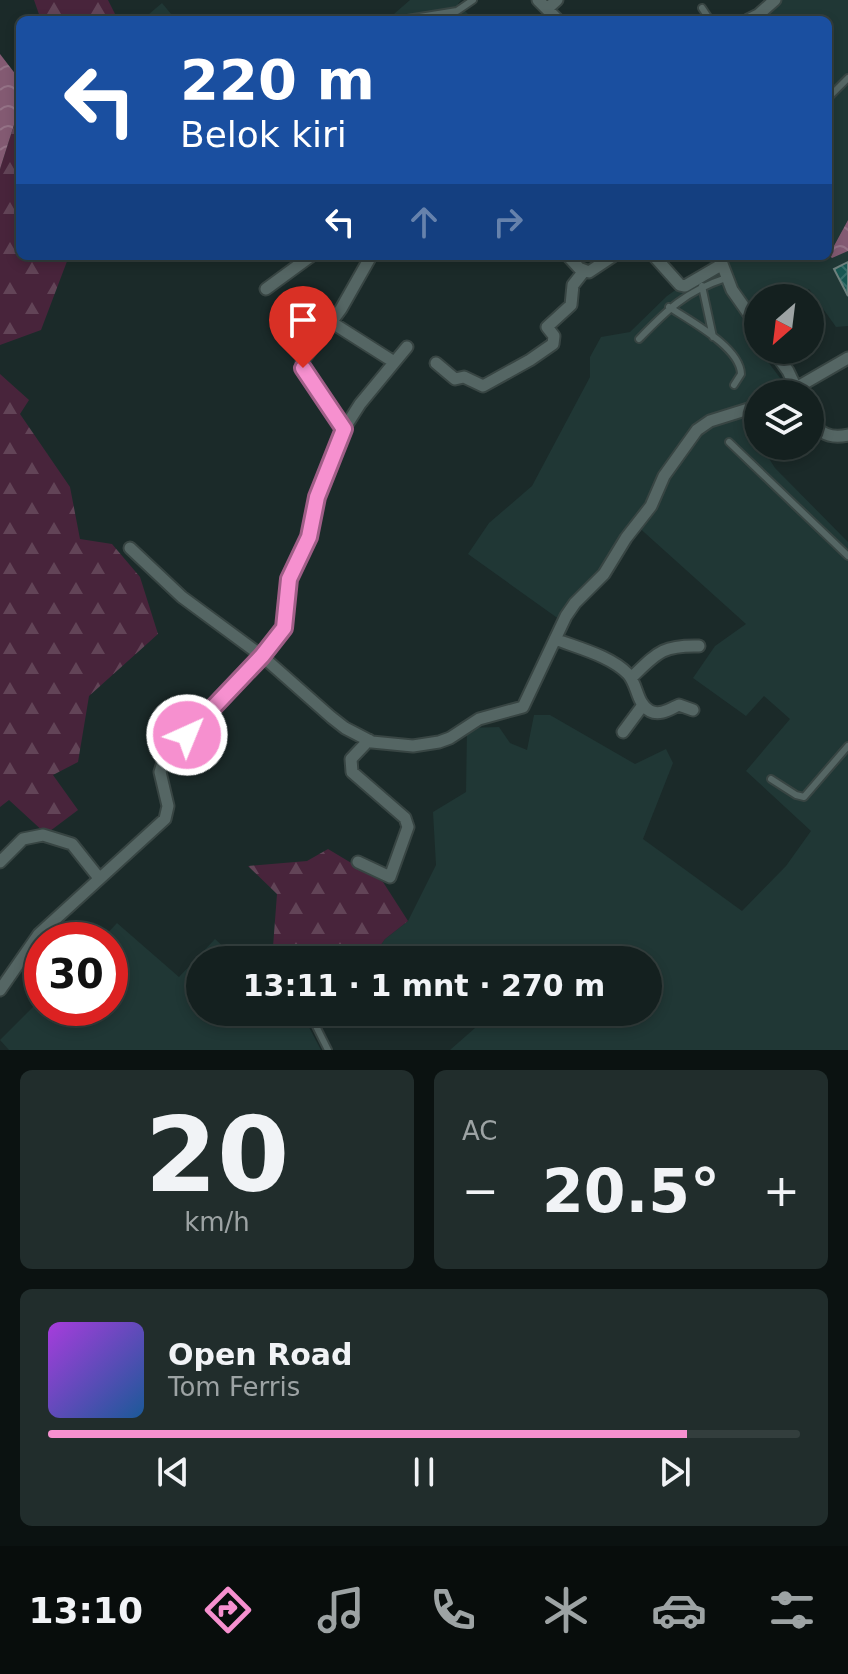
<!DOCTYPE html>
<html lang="id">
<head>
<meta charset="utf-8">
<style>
  :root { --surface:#14201f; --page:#212d2c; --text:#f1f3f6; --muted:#9da3a4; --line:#333e3d; --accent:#f690cf }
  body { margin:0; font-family:"DejaVu Sans",sans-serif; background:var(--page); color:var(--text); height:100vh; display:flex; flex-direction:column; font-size:30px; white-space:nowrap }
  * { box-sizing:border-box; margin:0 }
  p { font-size:26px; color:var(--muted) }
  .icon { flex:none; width:44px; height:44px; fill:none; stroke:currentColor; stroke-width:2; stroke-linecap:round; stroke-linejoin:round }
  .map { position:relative; height:1050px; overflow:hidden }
  .details { display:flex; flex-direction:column; gap:20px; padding:20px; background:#0b1211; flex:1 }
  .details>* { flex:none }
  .top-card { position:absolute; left:16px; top:16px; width:816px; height:244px; border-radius:12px; box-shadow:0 4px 12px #0003,0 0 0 2px var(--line); background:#1a4fa0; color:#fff; overflow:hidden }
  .needle { width:52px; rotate:208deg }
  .buttons { position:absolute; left:744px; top:284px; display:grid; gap:16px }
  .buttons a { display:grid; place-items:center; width:80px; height:80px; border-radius:50%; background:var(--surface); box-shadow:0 4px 12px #0003,0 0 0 2px var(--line); font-size:40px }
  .speed { position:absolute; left:24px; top:922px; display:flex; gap:16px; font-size:40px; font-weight:700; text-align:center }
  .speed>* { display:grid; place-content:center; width:104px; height:104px; border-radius:50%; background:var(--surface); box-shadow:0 4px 12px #0003,0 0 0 2px var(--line); line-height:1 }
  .speed .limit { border:12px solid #d22; background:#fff; color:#111 }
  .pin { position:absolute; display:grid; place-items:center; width:68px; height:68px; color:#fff; margin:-82px -34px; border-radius:50% 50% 50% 0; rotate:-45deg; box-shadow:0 0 8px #0007 }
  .pin .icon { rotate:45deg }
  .me { position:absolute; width:88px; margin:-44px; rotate:44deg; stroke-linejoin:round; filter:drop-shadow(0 0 6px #0008) }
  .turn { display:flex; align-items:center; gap:28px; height:168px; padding:0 32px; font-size:36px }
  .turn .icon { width:104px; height:104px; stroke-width:2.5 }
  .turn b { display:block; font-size:56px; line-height:68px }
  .lanes { display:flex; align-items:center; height:76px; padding:0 32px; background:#0003; justify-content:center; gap:40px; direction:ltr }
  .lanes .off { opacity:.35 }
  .big { font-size:60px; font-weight:700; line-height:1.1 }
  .details .widget { flex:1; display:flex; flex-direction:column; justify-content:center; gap:12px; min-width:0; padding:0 28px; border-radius:12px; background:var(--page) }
  .details .dial { align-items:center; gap:0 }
  .dial b { font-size:104px; line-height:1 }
  .song { display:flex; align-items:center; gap:24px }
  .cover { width:96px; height:96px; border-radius:12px; background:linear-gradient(135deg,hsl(280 70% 55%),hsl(210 70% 35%)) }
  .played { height:8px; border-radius:4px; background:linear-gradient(90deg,var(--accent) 85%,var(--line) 85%) }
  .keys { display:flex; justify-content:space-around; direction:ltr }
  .heat { display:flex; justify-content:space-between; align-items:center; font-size:44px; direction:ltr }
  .details .tiles { flex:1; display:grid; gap:20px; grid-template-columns:1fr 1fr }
  .widget:last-child { grid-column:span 2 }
  .trip { position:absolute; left:186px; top:946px; width:476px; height:80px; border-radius:40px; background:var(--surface); box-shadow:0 4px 12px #0003,0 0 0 2px var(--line); font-weight:700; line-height:80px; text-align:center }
  .menu { display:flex; height:128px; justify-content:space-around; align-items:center; background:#080d0c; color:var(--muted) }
  .menu .icon { width:56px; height:56px }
  .menu .selected { color:var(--accent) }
  .menu b { font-size:36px; color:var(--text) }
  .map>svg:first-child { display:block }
  .built { fill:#203735 }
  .forest { fill:url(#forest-firs) }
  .water { fill:url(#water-waves) }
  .building { fill:url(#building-cross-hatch); stroke:#6e807d; stroke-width:2 }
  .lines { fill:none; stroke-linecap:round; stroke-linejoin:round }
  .lane-casing { stroke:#384543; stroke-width:10 }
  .street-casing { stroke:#384543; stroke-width:15 }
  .lane { stroke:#556664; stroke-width:6 }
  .street { stroke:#556664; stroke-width:11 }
  .route-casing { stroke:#a05e87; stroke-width:20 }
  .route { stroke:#f690cf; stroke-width:14 }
</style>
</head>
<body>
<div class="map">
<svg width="848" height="1050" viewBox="0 0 848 1050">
  <defs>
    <pattern id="forest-firs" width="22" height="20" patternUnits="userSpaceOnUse" patternTransform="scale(2)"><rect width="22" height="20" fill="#48243b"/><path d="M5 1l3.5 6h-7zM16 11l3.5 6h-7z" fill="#624457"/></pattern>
    <pattern id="water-waves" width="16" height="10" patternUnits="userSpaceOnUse" patternTransform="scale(2)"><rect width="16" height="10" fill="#835a72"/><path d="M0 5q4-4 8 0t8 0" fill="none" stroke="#947286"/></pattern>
    <pattern id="building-cross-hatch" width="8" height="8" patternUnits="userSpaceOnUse" patternTransform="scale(2)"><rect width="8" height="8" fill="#175752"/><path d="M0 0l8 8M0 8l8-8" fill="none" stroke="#386f6b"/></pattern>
  </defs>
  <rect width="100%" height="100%" fill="#1b2a29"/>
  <path class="built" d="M410 0H461L458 4 474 20H387Z
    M778 0H848V220L829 255 848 251V326L836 327 809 289 797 298H758V327L748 335 789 390 782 394H758V404L738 407 758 441V446H761L775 468 848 542V1050H450L475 1028 484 1012H648V960H370L385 939 408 921 436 865 433 812 466 792 467 728 499 727 510 743 527 750 534 715H550L635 764 666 749 673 763 643 839 742 911 786 866 811 831 746 771 790 719 764 696 746 716 693 678 715 646 746 624 635 524 563 622 468 554 489 523 532 486 590 377V357L601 337 630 332 667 296 707 268 712 256H828V20H760Z
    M162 3 176 20H142Z
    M117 923 179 977 215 939 238 960H200V1012H301L321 1050H9L0 1040 42 998V1008H110V940H101Z"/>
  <path class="forest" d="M34 0H108L118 20H41Z
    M20 106V256H69L41 330 0 345V169Z
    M0 374 29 400 20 414 70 487 80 539 112 544 140 577 158 634 89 696 78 762 53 775 78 810 46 834 9 800 0 807Z
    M328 849 383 882 408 921 385 939 370 960H272L277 894 248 866 307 861Z"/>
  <path class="water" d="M0 54 20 80V106L0 169Z
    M848 220V251L832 258 829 255Z"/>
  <path class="building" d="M848 262V296L834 269Z"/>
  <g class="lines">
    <g class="lane-casing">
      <path id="lane" d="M702 8 710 20
        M401 20 457 11 473 0
        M828 98 848 78
        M702 286 713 337
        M669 307C690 321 740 347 741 374L734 385
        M639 339C667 310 686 291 726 278
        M729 442 848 556
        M771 779 796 795 804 797 848 746
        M309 1012 328 1050"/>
    </g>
    <g class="street-casing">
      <path id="street" d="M538 0 558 20
        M547 9 557 0
        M748 20 758 15 775 0
        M568 256 579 268 589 272 613 256
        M654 256 680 285 685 286 721 265
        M719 256 732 290 758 327
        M266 289 311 256
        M331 322 394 362
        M773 350 788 371 799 394
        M436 363 455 379 464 377 483 386 530 360 553 344 554 336 547 327 571 305 573 285 584 271
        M796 388 848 358
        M810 419C819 434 831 439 848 435
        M344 429 360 404 407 347
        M130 548 182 597 262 656 331 717 345 728 372 742 413 746 439 742 450 738 479 719 523 707 566 616 575 603 604 574 626 538 651 506 664 476 697 430 710 421 758 406
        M555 639C578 648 611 656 628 674 638 685 636 703 650 711 660 716 670 709 679 705L693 710
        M631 678C657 653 662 645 699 646
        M623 732 643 705
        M0 862 23 839 43 835 72 844 99 878
        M358 862 390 877 408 827 405 818 352 772 351 759 369 740
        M0 990 39 934 165 819 168 806 160 772 164 759 281 634 286 622 289 579 309 537 317 497 344 429 313 386 302 362 341 309 371 256"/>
    </g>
    <use href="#lane" class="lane"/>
    <use href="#street" class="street"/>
  </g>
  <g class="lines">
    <g class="route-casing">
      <path id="route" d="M187 735 262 656 284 628 289 579 309 537 317 497 344 429 303 368"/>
    </g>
    <use href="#route" class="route"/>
  </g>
</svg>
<div class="buttons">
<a><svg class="needle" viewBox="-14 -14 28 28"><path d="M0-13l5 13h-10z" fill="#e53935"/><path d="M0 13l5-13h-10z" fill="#9da3a4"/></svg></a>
<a><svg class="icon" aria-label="layers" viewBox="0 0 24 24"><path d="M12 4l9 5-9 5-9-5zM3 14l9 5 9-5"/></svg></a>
</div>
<div class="speed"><div class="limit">30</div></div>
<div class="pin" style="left:303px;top:368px;background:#d93025"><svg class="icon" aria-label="arrive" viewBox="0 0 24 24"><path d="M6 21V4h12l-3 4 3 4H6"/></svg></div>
<svg class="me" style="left:187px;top:735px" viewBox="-20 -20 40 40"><circle r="17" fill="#f690cf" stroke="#fff" stroke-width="3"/><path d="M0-11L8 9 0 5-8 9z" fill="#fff"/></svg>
<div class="trip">13:11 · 1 mnt · 270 m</div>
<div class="top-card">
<div class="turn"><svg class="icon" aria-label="left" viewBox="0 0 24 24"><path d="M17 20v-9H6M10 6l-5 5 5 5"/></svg><div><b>220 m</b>Belok kiri</div></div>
<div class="lanes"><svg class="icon" aria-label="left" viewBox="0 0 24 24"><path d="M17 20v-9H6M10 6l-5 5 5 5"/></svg><svg class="icon off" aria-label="ahead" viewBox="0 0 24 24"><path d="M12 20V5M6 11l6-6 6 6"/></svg><svg class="icon off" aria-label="right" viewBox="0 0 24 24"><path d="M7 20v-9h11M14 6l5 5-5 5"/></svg></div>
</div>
</div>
<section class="details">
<div class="tiles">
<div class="widget dial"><b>20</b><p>km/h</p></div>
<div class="widget"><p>AC</p>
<div class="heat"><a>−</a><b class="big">20.5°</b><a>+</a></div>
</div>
<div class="widget">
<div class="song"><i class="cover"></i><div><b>Open Road</b><p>Tom Ferris</p></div></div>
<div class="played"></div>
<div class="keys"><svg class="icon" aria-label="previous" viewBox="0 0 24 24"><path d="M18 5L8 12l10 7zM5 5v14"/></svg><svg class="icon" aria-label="pause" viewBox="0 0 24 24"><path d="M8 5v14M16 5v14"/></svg><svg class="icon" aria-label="next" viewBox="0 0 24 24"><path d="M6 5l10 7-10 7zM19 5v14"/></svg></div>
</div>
</div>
</section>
<nav class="menu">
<b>13:10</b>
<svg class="icon selected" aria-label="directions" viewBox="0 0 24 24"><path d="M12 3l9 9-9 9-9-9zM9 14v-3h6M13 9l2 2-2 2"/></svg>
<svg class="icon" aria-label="music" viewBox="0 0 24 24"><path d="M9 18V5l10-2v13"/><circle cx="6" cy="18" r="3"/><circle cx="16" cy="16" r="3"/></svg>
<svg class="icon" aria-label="phone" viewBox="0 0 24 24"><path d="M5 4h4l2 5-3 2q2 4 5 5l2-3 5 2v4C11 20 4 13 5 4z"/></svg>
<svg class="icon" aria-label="climate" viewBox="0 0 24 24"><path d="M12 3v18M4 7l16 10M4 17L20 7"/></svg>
<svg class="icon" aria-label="car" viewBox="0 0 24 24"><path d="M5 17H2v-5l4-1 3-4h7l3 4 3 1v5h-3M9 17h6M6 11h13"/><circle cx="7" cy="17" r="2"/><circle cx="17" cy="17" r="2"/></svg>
<svg class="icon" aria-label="filters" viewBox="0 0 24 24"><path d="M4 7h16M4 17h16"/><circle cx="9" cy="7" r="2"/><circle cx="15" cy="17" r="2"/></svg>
</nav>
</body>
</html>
